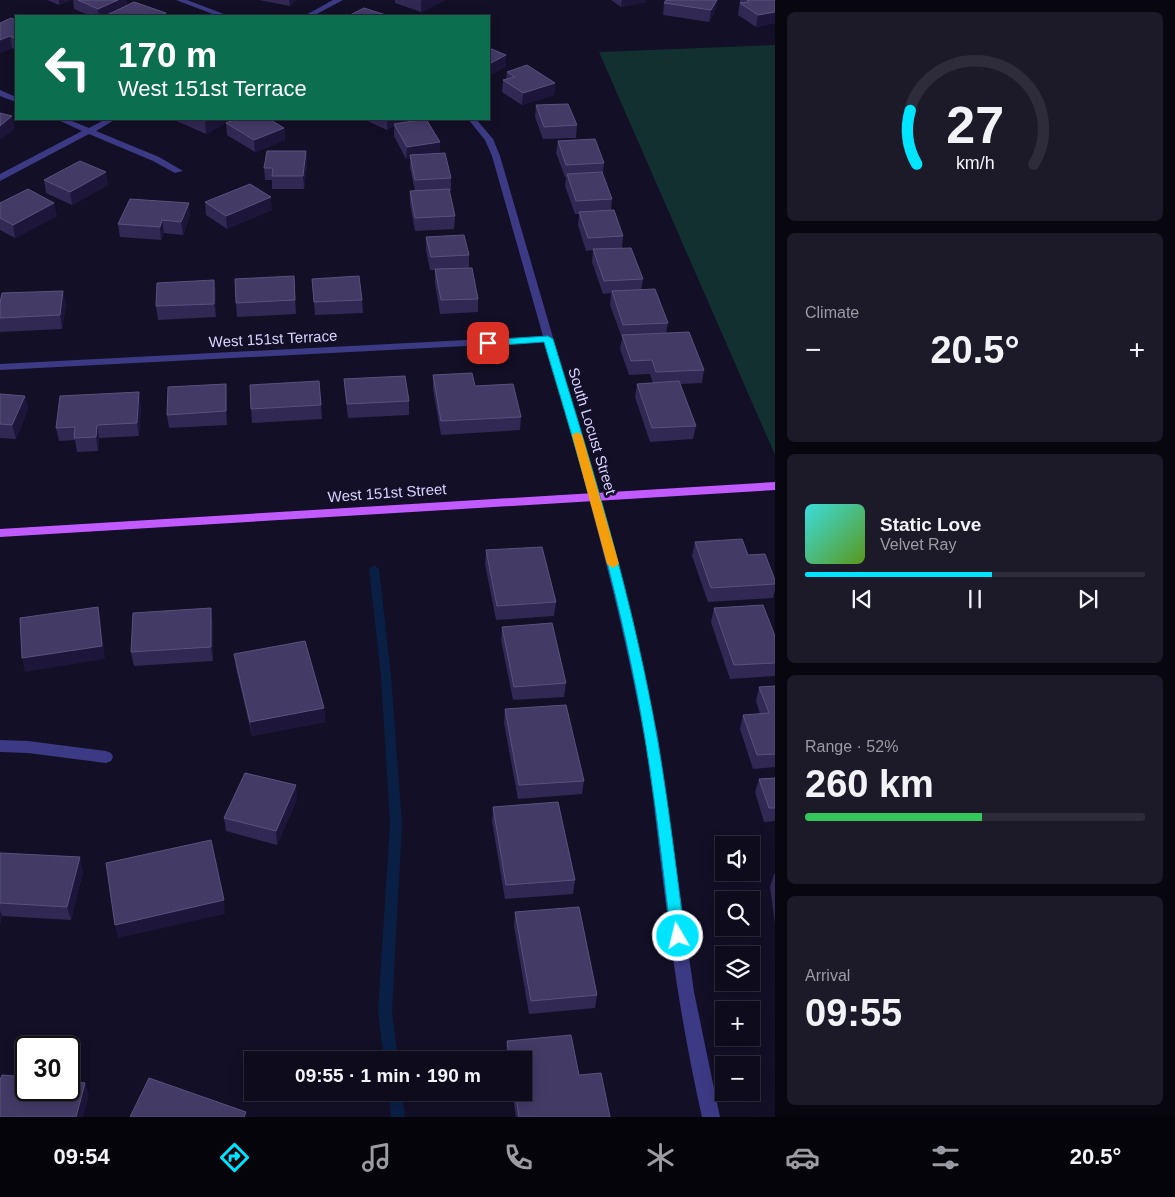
<!DOCTYPE html>
<html lang="en">
<head>
<meta charset="utf-8">
<style>
  :root { --surface:#0e0b1c; --page:#1c1929; --text:#f1f3f6; --muted:#9b9ba3; --line:#2e2b3b; --accent:#00e5ff }
  body { margin:0; font-family:Helvetica,sans-serif; background:var(--page); color:var(--text); height:100vh; display:flex; flex-direction:column; font-size:19px; white-space:nowrap }
  * { box-sizing:border-box; margin:0 }
  p { font-size:16px; color:var(--muted) }
  .icon { flex:none; width:28px; height:28px; fill:none; stroke:currentColor; stroke-width:2; stroke-linecap:round; stroke-linejoin:round }
  .map { position:relative; flex:1; overflow:hidden }
  .sheet { display:flex; flex-direction:column; gap:12px; padding:12px; background:#08060f; width:400px }
  .sheet>* { flex:none }
  .hud { position:absolute; left:15px; top:15px; width:475px; height:105px; border-radius:0px; box-shadow:0 2px 12px #0003,0 0 0 1px var(--line); background:#0b6e4f; color:#fff; overflow:hidden }
  .tools { position:absolute; left:715px; top:836px; display:grid; gap:10px }
  .tools a { display:grid; place-items:center; width:45px; height:45px; border-radius:0px; background:var(--surface); box-shadow:0 2px 12px #0003,0 0 0 1px var(--line); font-size:25px }
  .speed { position:absolute; left:15px; top:1036px; display:flex; gap:10px; font-size:25px; font-weight:700; text-align:center }
  .speed>* { display:grid; place-content:center; width:65px; height:65px; border-radius:50%; background:var(--surface); box-shadow:0 2px 12px #0003,0 0 0 1px var(--line); line-height:1 }
  .speed .limit { border:2px solid #111; border-radius:8px; background:#fff; color:#111 }
  .pin { position:absolute; display:grid; place-items:center; width:42px; height:42px; color:#fff; margin:-21px; border-radius:10px; box-shadow:0 2px 8px #0006 }
  .me { position:absolute; width:55px; margin:-28px; rotate:352deg; stroke-linejoin:round; filter:drop-shadow(0 0 4px #0008) }
  .turn { display:flex; align-items:center; gap:18px; height:105px; padding:0 20px; font-size:22px }
  .turn .icon { width:65px; height:65px; stroke-width:2.5 }
  .turn b { display:block; font-size:35px; line-height:42px }
  .big { font-size:38px; font-weight:700; line-height:1.1 }
  .sheet .card { flex:1; display:flex; flex-direction:column; justify-content:center; gap:8px; min-width:0; padding:0 18px; border-radius:8px; background:var(--page) }
  .sheet .dial { align-items:center; gap:0 }
  .dial svg { height:130px; overflow:visible; fill:none; stroke:var(--line); stroke-width:7; stroke-linecap:round; text-anchor:middle }
  .dial text { fill:var(--text); stroke:none }
  .song { display:flex; align-items:center; gap:15px }
  .cover { width:60px; height:60px; border-radius:8px; background:linear-gradient(135deg,hsl(180 70% 55%),hsl(90 70% 35%)) }
  .played { height:5px; border-radius:2px; background:linear-gradient(90deg,var(--accent) 55%,var(--line) 55%) }
  .keys { display:flex; justify-content:space-around; direction:ltr }
  .heat { display:flex; justify-content:space-between; align-items:center; font-size:28px; direction:ltr }
  .charge { height:8px; border-radius:4px; background:linear-gradient(90deg,#34c759 52%,var(--line) 0) }
  .trip { position:absolute; left:244px; top:1051px; width:288px; height:50px; border-radius:0px; background:var(--surface); box-shadow:0 2px 12px #0003,0 0 0 1px var(--line); font-weight:700; line-height:50px; text-align:center }
  .menu { display:flex; height:80px; justify-content:space-around; align-items:center; background:#06040b; color:var(--muted) }
  .menu .icon { width:35px; height:35px }
  .menu .current { color:var(--accent) }
  .menu b { font-size:22px; color:var(--text) }
  main { display:flex; flex:1; min-height:0 }
  .map>svg:first-child { display:block }
  .green { fill:#12302f }
  .lines { fill:none; stroke-linecap:round; stroke-linejoin:round }
  .stream { fill:#0a1f44; fill-rule:evenodd }
  .minor { fill:#3d3a85; fill-rule:evenodd }
  .primary { fill:#c25bff; fill-rule:evenodd }
  .wall { fill:#312854 }
  .shaded-wall { fill:#1d163a }
  .building { fill:#433a66; stroke:#5a527e }
  .route { fill:#00e5ff; stroke:#0095a6 }
  .slow { fill:#f59e0b }
  .labels { text-anchor:middle; stroke-width:5; stroke-linejoin:round; paint-order:stroke }
  .street-label { font-size:15px; fill:#d9d4ff; stroke:#130f26 }
</style>
</head>
<body>
<main>
<div class="map">
<svg width="775" height="1117" viewBox="0 0 775 1117">
  <rect width="100%" height="100%" fill="#130f26"/>
  <path class="green" d="M775 45V455L599 52Z"/>
  <g class="lines">
    <path class="stream" d="M374 565 379 569 391 676 402 824 392 1011 398 1060H384L378 1011 390 824 381 676 369 569Z
      M388 1092H402L405 1117H391Z"/>
    <path class="minor" d="M176 0H187L229 16H218Z
      M333 0H343L313 16H304Z
      M0 90 16 97V102L0 96Z
      M56 119H67L89 128 106 119H116L96 131 159 157 183 171 175 173 153 161 89 134 0 181V174L82 131Z
      M468 119H476L493 139 500 156 601 502 637 641 658 737 694 992 720 1117H702C685 1042 673 966 664 890 657 838 653 787 644 736 620 603 582 472 545 342L0 370V364L543 336 492 156 485 140Z
      M0 740 28 741 106 751 111 753 113 757 111 761 106 763 28 753 0 752Z"/>
    <path class="primary" d="M775 482V490L0 537V529Z"/>
  </g>
  <path class="wall" d="M47 0H71L59 5Z
    M73 0H126L127 5 166 16H91L74 9Z
    M259 0H296L290 6Z
    M395 0H445L421 12 395 3Z
    M611 0H646V2L621 7Z
    M717 0 715 11 709 22 663 15 664 3Z
    M740 0H774L775 1V23L756 27 738 15Z
    M16 20V50L12 48 0 53Z
    M507 72 555 83 554 95 522 105 502 92 503 80 506 79Z
    M536 105 577 125 576 138 543 139 535 117Z
    M172 119H231L232 120 284 128 285 140 255 152 227 135 226 123 206 134Z
    M363 119H409L401 123 440 142 439 154 451 178V191H449L455 216 454 229 415 231 410 204V191H415L410 168V159H406L394 136V126L387 130Z
    M558 141 604 163 603 174 612 199 611 211 623 236 622 248 643 279 641 290 668 323 666 333 704 370 702 383 680 384 696 426 693 439 650 442 635 397 637 384 653 383 650 374 629 375 620 349 622 338 610 305 611 293 603 294 592 262 593 250 586 251 578 225 579 214H575L565 186 566 177H565L556 153Z
    M306 151 307 164 304 189H272V180H265L264 168Z
    M44 180 108 185 72 205 46 193Z
    M205 202 272 210 227 229 206 215Z
    M0 203 57 216 15 238 0 230Z
    M190 215 183 235 164 233 161 240 120 237 118 224Z
    M426 237 469 255V268L478 299V312L440 314 435 283V270H430L426 250Z
    M294 276 296 314 237 317 236 303Z
    M312 279 362 300 363 313 315 315Z
    M214 280 216 293V317L158 320 156 306Z
    M0 295 1 299 66 304 62 329 0 332Z
    M433 375 475 386 521 417 520 430 441 435 433 389Z
    M344 379 409 401V415L348 418 345 393Z
    M0 394 25 396 28 409 16 439 0 438Z
    M227 398V425L169 428 167 415Z
    M321 405 322 419 252 423 251 409Z
    M141 406 139 436 99 438 98 451 77 452 75 440 59 441 56 428Z
    M695 542 748 555 775 580V590L773 598 708 602 692 556Z
    M486 550 556 602 554 616 496 620 485 564Z
    M714 608 775 636V676L730 679 711 622Z
    M213 622V661L134 666 131 652Z
    M502 627 566 683 564 697 513 700 501 640Z
    M234 654 324 708 325 722 252 736 236 668Z
    M775 686V767L753 769 740 729 743 715 760 714 756 701 759 687Z
    M505 709 584 781 582 794 518 799 504 723Z
    M775 778V821L764 822 755 792 759 779Z
    M297 799 277 845 226 831 224 818Z
    M493 807 575 880 573 894 505 899 492 821Z
    M0 853 83 871 71 920 2 916 0 924Z
    M774 874H775V924L770 887Z
    M515 912 597 995 595 1008 529 1014 514 926Z
    M507 1041 579 1075 610 1117H516L512 1092H522V1060H507L506 1053Z"/>
  <path class="shaded-wall" d="M59 0H71L59 5Z
    M118 0H126L127 8 107 15V16H99L98 9Z
    M289 0H296L290 6Z
    M423 0H445L421 12V1Z
    M622 0H646V2L621 7Z
    M717 0 715 11 709 22 711 10Z
    M775 12V23L756 27 758 15Z
    M166 13V16H159Z
    M10 36 12 48 0 53V40Z
    M506 55V67L489 76V64Z
    M555 83 554 95 522 105 523 93Z
    M12 116 15 129 0 140V126Z
    M210 119H231L232 120 206 134 205 121Z
    M387 119H409L395 126 394 124V126L387 130Z
    M284 128 285 140 255 152 254 140Z
    M440 142 439 155H410V159H406L407 147Z
    M306 151 307 164 304 189 303 176Z
    M106 172 108 185 72 205 70 192Z
    M271 197 272 210 227 229 226 216Z
    M54 203 57 216 15 238 13 225Z
    M189 203 190 215 183 235 181 222Z
    M162 220 164 233 161 240 160 227Z
    M214 280 216 293V317L214 304Z
    M63 291 66 304 62 329 60 315Z
    M226 384 227 398V425L226 411Z
    M139 392 141 406 139 436 137 423Z
    M25 396 28 409 16 439 12 425Z
    M97 425 99 438 98 451 96 437Z
    M98 607 101 621 105 659 25 672 22 658Z
    M211 608 213 622V661L211 647Z
    M324 708 325 722 252 736 250 722Z
    M296 785 297 799 277 845 276 831Z
    M80 857 83 871 71 920 67 907Z
    M224 900 225 914 118 938 115 925Z
    M0 910 2 916 0 924Z
    M85 1083 89 1095 83 1117H76Z"/>
  <path class="building" d="M78 0H118L98 9Z
    M666 0H717L711 10 664 3Z
    M747 0H774L775 1V12L758 15 740 3 749 2Z
    M134 2 166 13 159 16H111L107 15Z
    M364 8 389 16H348Z
    M11 18 16 20V39L10 36 0 40V23Z
    M489 48 506 55 489 64Z
    M527 65 555 83 523 93 503 80 515 77 507 72Z
    M568 104 577 125 544 127 536 105Z
    M0 113 12 116 0 126Z
    M200 119H210L205 121Z
    M236 119H269L284 128 254 140 226 123Z
    M426 119 440 142 407 147 394 124Z
    M595 139 604 163 566 165 558 141Z
    M267 151H306L303 176H272L273 168H264Z
    M445 153 451 178 415 180 410 155Z
    M80 161 106 172 70 192 44 180Z
    M602 172 612 199 576 201 567 174Z
    M250 184 271 197 226 216 205 202Z
    M28 189 54 203 13 225 0 218V203Z
    M449 189 455 216 415 218 410 191Z
    M130 199 189 203 181 222 162 220 160 227 118 224Z
    M614 210 623 236 588 238 579 212Z
    M464 235 469 255 431 257 426 237Z
    M631 248 643 279 604 281 593 249Z
    M472 268 478 299 441 300 435 269Z
    M294 276 295 300 236 303 235 279Z
    M359 276 362 300 314 302 312 279Z
    M214 280V304L156 306 157 283Z
    M655 289 668 323 623 325 612 291Z
    M63 291 60 315 0 318V304L2 293Z
    M689 332 704 370 656 372 652 360 631 361 622 335Z
    M472 373 475 386 513 384 521 417 441 421 433 375Z
    M405 376 409 401 347 404 344 379Z
    M319 381 321 405 251 409 250 385Z
    M679 381 696 426 652 428 637 384Z
    M226 384V411L167 415 168 387Z
    M139 392 137 423 97 425 96 437 74 438 75 427 56 428 60 396Z
    M0 394 25 396 12 425 0 424Z
    M742 539 748 555 765 554 775 580V584L711 588 695 542Z
    M542 547 556 602 497 606 486 550Z
    M763 605 775 636V663L734 665 714 608Z
    M98 607 102 646 22 658 20 618Z
    M211 608V647L131 652 133 613Z
    M552 623 566 683 514 687 502 627Z
    M305 641 324 708 250 722 234 654Z
    M775 686V754L757 755 743 715 769 713 759 687Z
    M566 705 584 781 519 785 505 709Z
    M245 773 296 785 276 831 224 818Z
    M775 778V808H769L759 779Z
    M558 802 575 880 506 885 493 807Z
    M211 840 224 900 115 925 106 863Z
    M0 853 80 857 67 907 0 903Z
    M579 907 597 995 531 1001 515 912Z
    M571 1035 579 1075 601 1073 610 1117H519L515 1092H522V1060H510L507 1041Z
    M2 1075 26 1077V1090H69V1081L85 1083 76 1117H0V1080Z
    M149 1078 246 1112 244 1117H130Z"/>
  <path class="route" d="M548 336 553 339C591 463 629 587 653 715 667 788 675 862 685 936L683 940 678 942 673 940 671 936C662 862 654 788 641 715 618 588 581 465 544 342L488 346 483 343 488 340Z"/>
  <path class="slow" d="M577 432 582 435 619 564 613 568 607 564 572 435Z"/>
  <g class="labels">
    <g class="street-label">
      <text transform="translate(273 339) rotate(-3)" y="5">West 151st Terrace</text>
      <text transform="translate(592 431) rotate(73)" y="5">South Locust Street</text>
      <text transform="translate(387 493) rotate(-4)" y="5">West 151st Street</text>
    </g>
  </g>
</svg>
<div class="tools">
<a><svg class="icon" aria-label="sound" viewBox="0 0 24 24"><path d="M4 9h4l5-4v14l-5-4H4zM17 9q2 3 0 6"/></svg></a>
<a><svg class="icon" aria-label="search" viewBox="0 0 24 24"><circle cx="10" cy="10" r="6"/><path d="M15 15l6 6"/></svg></a>
<a><svg class="icon" aria-label="layers" viewBox="0 0 24 24"><path d="M12 4l9 5-9 5-9-5zM3 14l9 5 9-5"/></svg></a>
<a>+</a>
<a>−</a>
</div>
<div class="speed"><div class="limit">30</div></div>
<div class="pin" style="left:488px;top:343px;background:#d93025"><svg class="icon" aria-label="arrive" viewBox="0 0 24 24"><path d="M6 21V4h12l-3 4 3 4H6"/></svg></div>
<svg class="me" style="left:678px;top:936px" viewBox="-20 -20 40 40"><circle r="17" fill="#00e5ff" stroke="#fff" stroke-width="3"/><path d="M0-11L8 9 0 5-8 9z" fill="#fff"/></svg>
<div class="trip">09:55 · 1 min · 190 m</div>
<div class="hud">
<div class="turn"><svg class="icon" aria-label="left" viewBox="0 0 24 24"><path d="M17 20v-9H6M10 6l-5 5 5 5"/></svg><div><b>170 m</b>West 151st Terrace</div></div>
</div>
</div>
<section class="sheet">
<div class="card dial"><svg viewBox="0 0 100 80">
<path d="M14 69A42 42 0 1 1 86 69"/>
<path d="M14 69A42 42 0 0 1 10 36" stroke="#00e5ff"/>
<text x="50" y="56" font-size="32" font-weight="700">27</text>
<text x="50" y="72" font-size="11">km/h</text>
</svg></div>
<div class="card"><p>Climate</p>
<div class="heat"><a>−</a><b class="big">20.5°</b><a>+</a></div>
</div>
<div class="card">
<div class="song"><i class="cover"></i><div><b>Static Love</b><p>Velvet Ray</p></div></div>
<div class="played"></div>
<div class="keys"><svg class="icon" aria-label="previous" viewBox="0 0 24 24"><path d="M18 5L8 12l10 7zM5 5v14"/></svg><svg class="icon" aria-label="pause" viewBox="0 0 24 24"><path d="M8 5v14M16 5v14"/></svg><svg class="icon" aria-label="next" viewBox="0 0 24 24"><path d="M6 5l10 7-10 7zM19 5v14"/></svg></div>
</div>
<div class="card"><p>Range · 52%</p><b class="big">260 km</b><div class="charge"></div></div>
<div class="card"><p>Arrival</p><b class="big">09:55</b></div>
</section>
</main>
<nav class="menu">
<b>09:54</b>
<svg class="icon current" aria-label="directions" viewBox="0 0 24 24"><path d="M12 3l9 9-9 9-9-9zM9 14v-3h6M13 9l2 2-2 2"/></svg>
<svg class="icon" aria-label="music" viewBox="0 0 24 24"><path d="M9 18V5l10-2v13"/><circle cx="6" cy="18" r="3"/><circle cx="16" cy="16" r="3"/></svg>
<svg class="icon" aria-label="phone" viewBox="0 0 24 24"><path d="M5 4h4l2 5-3 2q2 4 5 5l2-3 5 2v4C11 20 4 13 5 4z"/></svg>
<svg class="icon" aria-label="climate" viewBox="0 0 24 24"><path d="M12 3v18M4 7l16 10M4 17L20 7"/></svg>
<svg class="icon" aria-label="car" viewBox="0 0 24 24"><path d="M5 17H2v-5l4-1 3-4h7l3 4 3 1v5h-3M9 17h6M6 11h13"/><circle cx="7" cy="17" r="2"/><circle cx="17" cy="17" r="2"/></svg>
<svg class="icon" aria-label="filters" viewBox="0 0 24 24"><path d="M4 7h16M4 17h16"/><circle cx="9" cy="7" r="2"/><circle cx="15" cy="17" r="2"/></svg>
<b>20.5°</b>
</nav>
</body>
</html>
